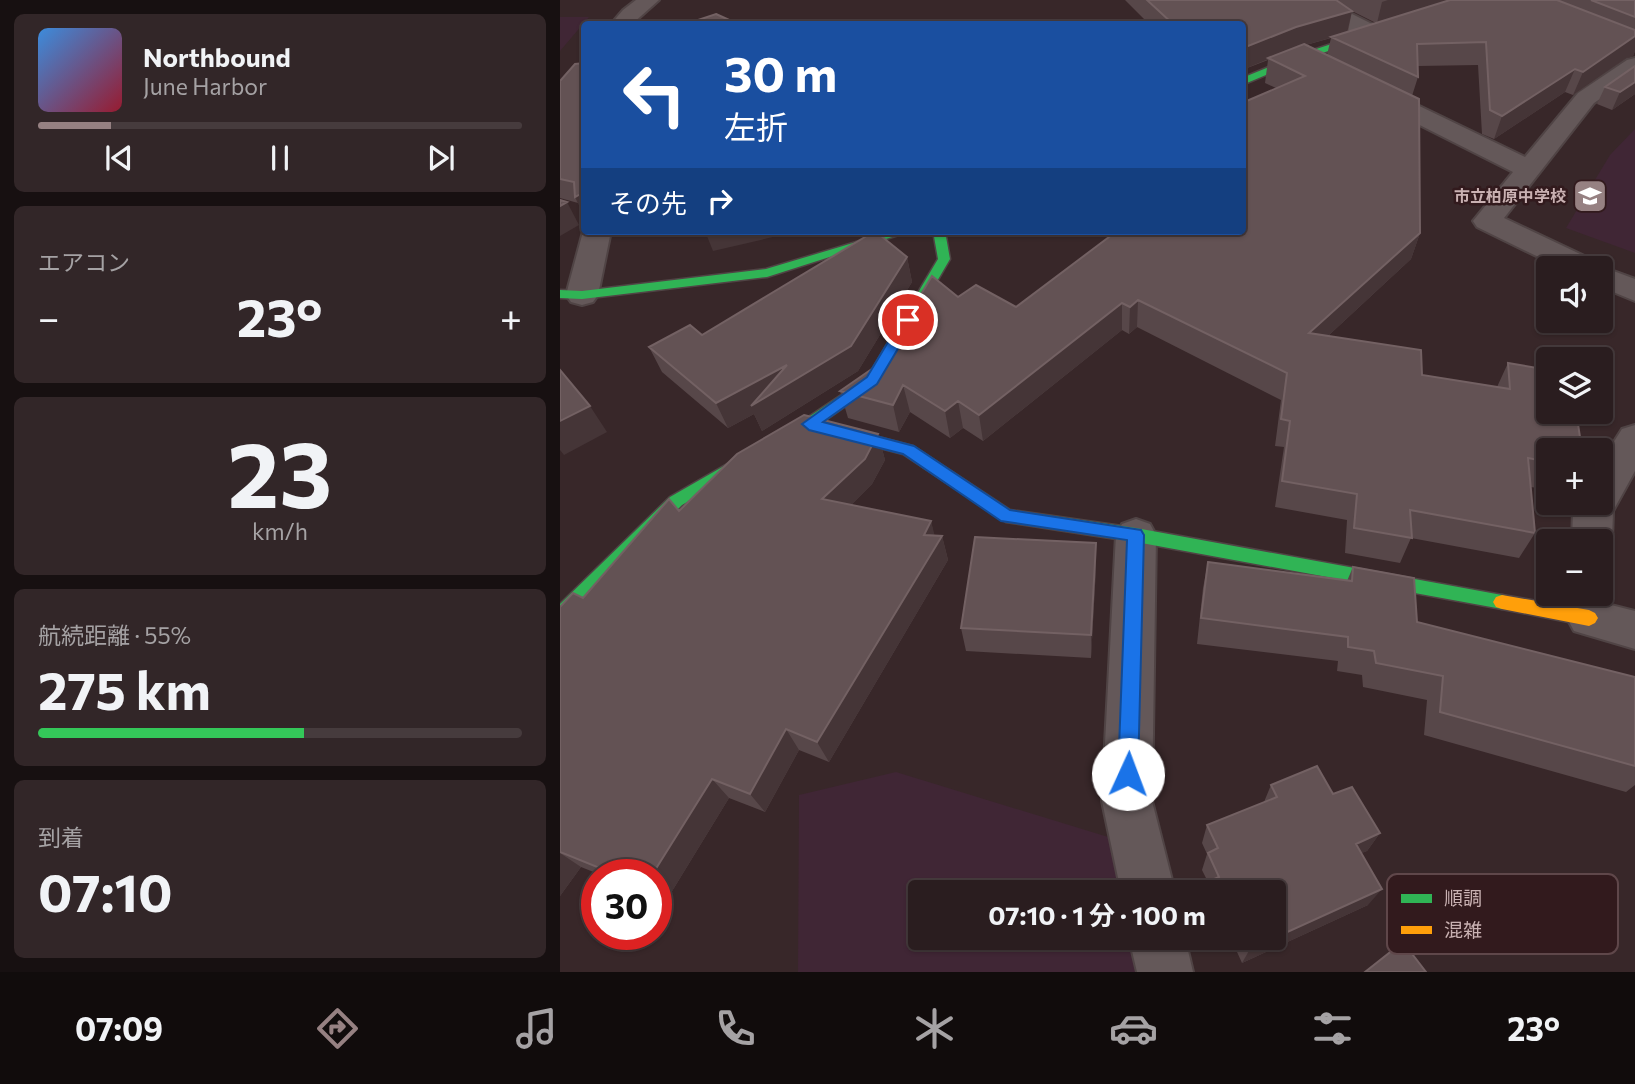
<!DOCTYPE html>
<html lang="ja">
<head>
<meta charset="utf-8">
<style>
  :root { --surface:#2a1d1f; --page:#322628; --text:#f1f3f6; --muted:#a5a2a4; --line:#463b3d; --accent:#968182 }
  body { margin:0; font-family:Commissioner,"Noto Sans JP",sans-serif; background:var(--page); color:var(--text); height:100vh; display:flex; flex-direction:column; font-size:26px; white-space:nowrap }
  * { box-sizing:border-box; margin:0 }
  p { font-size:23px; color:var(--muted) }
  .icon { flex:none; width:38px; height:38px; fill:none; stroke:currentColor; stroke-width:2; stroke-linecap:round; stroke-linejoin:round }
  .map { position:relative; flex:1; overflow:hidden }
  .details { display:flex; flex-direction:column; gap:14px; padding:14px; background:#171011; width:560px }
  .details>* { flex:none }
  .banner { position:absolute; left:21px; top:21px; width:665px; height:214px; border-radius:7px; box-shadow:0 2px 5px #0004,0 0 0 2px var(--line); background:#1a4fa0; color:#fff; overflow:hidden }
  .tools { position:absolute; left:976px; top:256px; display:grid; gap:14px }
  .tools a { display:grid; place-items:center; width:77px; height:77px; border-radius:7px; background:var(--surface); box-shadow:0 2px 5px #0004,0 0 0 2px var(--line); font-size:35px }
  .speed { position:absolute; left:21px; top:859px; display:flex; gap:14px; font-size:35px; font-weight:700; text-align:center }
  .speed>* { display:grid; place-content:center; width:91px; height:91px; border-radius:50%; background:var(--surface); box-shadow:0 2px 5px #0004,0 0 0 2px var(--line); line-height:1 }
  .speed .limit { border:10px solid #d22; background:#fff; color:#111 }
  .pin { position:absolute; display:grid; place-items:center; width:60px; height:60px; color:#fff; margin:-30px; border:4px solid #fff; border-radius:50%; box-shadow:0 2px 7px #0007 }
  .me { position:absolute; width:77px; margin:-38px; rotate:2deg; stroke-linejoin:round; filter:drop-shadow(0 0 5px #0008) }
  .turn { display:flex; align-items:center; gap:24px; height:147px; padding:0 28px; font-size:32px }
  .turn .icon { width:91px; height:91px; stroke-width:2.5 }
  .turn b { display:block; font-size:49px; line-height:60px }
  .then { display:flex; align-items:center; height:66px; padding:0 28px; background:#0003; gap:14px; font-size:26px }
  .big { font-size:52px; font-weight:700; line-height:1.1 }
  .details .tile { flex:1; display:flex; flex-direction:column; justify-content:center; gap:10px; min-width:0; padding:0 24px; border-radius:10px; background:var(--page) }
  .details .dial { align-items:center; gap:0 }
  .dial b { font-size:91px; line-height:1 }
  .song { display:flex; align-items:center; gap:21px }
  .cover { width:84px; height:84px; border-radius:10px; background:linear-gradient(135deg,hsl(210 70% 55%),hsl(350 70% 35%)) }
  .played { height:7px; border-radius:4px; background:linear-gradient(90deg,var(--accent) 15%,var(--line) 15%) }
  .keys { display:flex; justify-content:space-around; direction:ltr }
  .heat { display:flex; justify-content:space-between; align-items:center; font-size:38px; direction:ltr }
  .charge { height:10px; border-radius:5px; background:linear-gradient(90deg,#34c759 55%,var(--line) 0) }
  .trip { position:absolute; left:348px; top:880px; width:378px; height:70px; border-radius:7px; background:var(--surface); box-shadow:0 2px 5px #0004,0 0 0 2px var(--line); font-weight:700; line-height:70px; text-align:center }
  .tabs { display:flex; height:112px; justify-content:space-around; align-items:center; background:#110c0c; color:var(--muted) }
  .tabs .icon { width:49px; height:49px }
  .tabs .current { color:var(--accent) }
  .tabs b { font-size:32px; color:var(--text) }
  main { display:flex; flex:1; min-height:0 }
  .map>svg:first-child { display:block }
  .green { fill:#402635 }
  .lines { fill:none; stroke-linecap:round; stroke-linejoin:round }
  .street-casing { stroke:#504445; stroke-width:4 }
  .fast-casing { stroke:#504445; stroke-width:3 }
  .slow-casing { stroke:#504445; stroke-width:3 }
  .street { fill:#645859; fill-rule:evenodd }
  .fast { fill:#30b455; fill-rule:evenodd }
  .slow { fill:#ff9f0a; fill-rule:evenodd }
  .wall { fill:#574749; fill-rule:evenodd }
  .shaded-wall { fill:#453537 }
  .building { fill:#635254; stroke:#736163; stroke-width:2 }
  .route { fill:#1a73e8; stroke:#114b97; stroke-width:2 }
  .labels { text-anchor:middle; stroke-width:5; stroke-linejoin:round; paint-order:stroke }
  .far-poi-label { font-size:16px; font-weight:bold; fill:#c9b1b2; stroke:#321a1d; text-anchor:end }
  .key { fill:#321a1d; stroke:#5f474a; stroke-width:2 }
  .key-label { font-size:19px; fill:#c9b1b2 }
</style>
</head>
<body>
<main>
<section class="details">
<div class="tile">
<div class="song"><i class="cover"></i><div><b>Northbound</b><p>June Harbor</p></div></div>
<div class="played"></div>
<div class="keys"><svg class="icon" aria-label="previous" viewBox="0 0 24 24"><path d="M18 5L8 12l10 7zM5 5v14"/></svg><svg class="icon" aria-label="pause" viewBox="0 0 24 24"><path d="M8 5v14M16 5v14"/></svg><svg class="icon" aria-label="next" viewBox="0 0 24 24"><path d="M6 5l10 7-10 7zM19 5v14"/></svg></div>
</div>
<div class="tile"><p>エアコン</p>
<div class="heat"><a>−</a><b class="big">23°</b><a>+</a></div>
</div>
<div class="tile dial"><b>23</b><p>km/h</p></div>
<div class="tile"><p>航続距離 · 55%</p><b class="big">275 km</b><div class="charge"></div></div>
<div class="tile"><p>到着</p><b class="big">07:10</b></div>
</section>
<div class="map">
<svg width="1075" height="972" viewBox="0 0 1075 972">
  <rect width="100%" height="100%" fill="#382729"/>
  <path class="green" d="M0 17H29L0 51Z
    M1075 129V253L1006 228 1050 155Z
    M336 772 571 844 578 892H360V938H585L590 972H238L239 795Z"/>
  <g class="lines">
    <g class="street-casing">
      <path id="street" d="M76 0H99L72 24H51L63 10Z
        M750 0H772L778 7 820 28 823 33 820 38C800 42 761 16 750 0Z
        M1075 58V75L1034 103 944 218 1037 262 1040 266 1075 279V301L1041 287V268H1001L917 227 913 221 953 172 804 97 800 92 804 87H820L965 157 1018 93 1067 60Z
        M24 228V231H51L38 295 33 302 22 305 11 302 6 295Z
        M1075 425V471L1053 511 1052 541 1046 553 1041 554V541H1012L1013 511 1018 502H1041V462L1062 429Z
        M576 519 590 524 596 535 592 801 615 892H561L542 801 556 535 562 524Z
        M1041 579 1045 580 1051 593V605L1075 611V649L1014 631 1007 618 1009 593H1041Z
        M569 938H625L633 972H577Z"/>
    </g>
    <g class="fast-casing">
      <path id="fast" d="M817 29 821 32 820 34 744 59 682 85V78L738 55Z
        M333 231H351L207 277 22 299 0 298V290L22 291 206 269Z
        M373 231H385L390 259 317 384 254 428 122 505 6 620 0 623V604L110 497 244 420 307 378 378 259Z
        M268 424 353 446 450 510 576 528 942 595 948 597 951 602 948 607 942 609 576 542 446 522 343 454 263 433 261 429Z"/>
    </g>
    <g class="slow-casing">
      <path id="slow" d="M942 595 1029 610 1035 613 1038 618 1035 623 1029 626 942 609 936 607 933 602 936 597Z"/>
    </g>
    <use href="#street" class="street"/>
    <use href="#fast" class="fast"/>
    <use href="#slow" class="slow"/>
  </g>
  <path class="wall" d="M565 0H1075V51L1073 56 1066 58 1013 95 1005 92 934 139 922 134 918 65 858 66V77L852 96 860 233 851 259 768 336 862 375 937 387 948 363 989 450V490L971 487 975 533 959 558 851 538 840 563 785 553 787 520 715 507 724 447 715 446 721 400 577 327 569 334 562 330 423 441 403 428 390 438 350 412 339 432 288 418 280 391 319 364 398 297 456 307 682 231 716 88 705 83 708 60 682 70V24H589ZM792 11 816 23 788 32ZM771 38 767 55 746 45Z
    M1075 66V94L1052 110 1037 104 1045 87Z
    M0 81 18 203 0 198Z
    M347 257 352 282 298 371 202 431 194 414 168 428 102 372 89 347 142 335Z
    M318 434 325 460 312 484 291 505 371 521 374 536H382L388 560 269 762 239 750 205 812 169 798 106 901 96 897V875H41L21 867 0 896V607L23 598 119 511Z
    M536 543V568L531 658 406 651 401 628Z
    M648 562 787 581 793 567 857 622 1075 677V785L1066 792 864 735 867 700 803 687 802 675 777 671 778 661 637 644 643 588Z
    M711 785 773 794 820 833 807 851 801 853 808 905 682 963 673 943 664 947 660 938H714V892H644L647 882H648L642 870 647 854 642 843 647 825 704 802Z"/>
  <path class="shaded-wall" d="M828 0H893L817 23 822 2Z
    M792 11 787 33 732 49 682 70 683 48 736 27Z
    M1075 36V51L1073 56 1066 58 1013 95 1023 72Z
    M1015 69 1005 92 934 139 942 116Z
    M1075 82V94L1052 110 1060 92Z
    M24 192V216L15 197Z
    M7 202 19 225 0 236V206Z
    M145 231H239L153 251Z
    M860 233 851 259 742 360 749 333Z
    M347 257 352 282 298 371 202 431 194 414 168 428 156 403 227 365Z
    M578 300 577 327 569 334 570 307Z
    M562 303V330L423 441 419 415Z
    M343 385 350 412 339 432 333 405Z
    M398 401 403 428 390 438 385 411Z
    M30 406 47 432 4 455 0 450V421Z
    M318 434 325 460 312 484 272 524 262 499Z
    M371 521 377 545 382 536 388 560 269 762 257 742Z
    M536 543V568L531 658V635Z
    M226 729 239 750 205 812 190 794Z
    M152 779 169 798 106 901 96 894V875H92Z
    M820 833 807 851 783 861 796 844Z
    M0 853 21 867 0 896Z
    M822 889 808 905 682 963 690 949Z
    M668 938H676L673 943 664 947Z"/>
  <path class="building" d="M587 0H776L792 11 736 27 683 48H682V24H613Z
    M890 0H997L1075 30V36L1023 72 1015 69 942 116 930 110 926 42 857 44 858 77 771 37Z
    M1031 0H1075V17Z
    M156 14 178 24H126Z
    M744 44 859 99 860 233 749 333 861 350 862 375 950 389 948 363 989 370V411H1016L1022 450H989V462L968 458 975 533 850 510 852 538 794 528 797 494 722 481 730 421 721 419 727 373 578 300 570 307 562 303 419 415 398 401 385 411 343 385 333 405 280 391 319 364 372 276 398 297 416 285 456 307 557 231H682V103L745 76 708 58Z
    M24 63V192L15 197 14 182 0 179V81L15 64Z
    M1075 66V82L1060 92 1045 87Z
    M0 200 7 202 0 206Z
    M315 231 347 257 291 346 191 406 227 365 156 403 89 347 130 325 142 335Z
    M0 370 30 406 0 421Z
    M244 415 318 434 305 459 262 499 371 521 364 535 382 536 257 742 226 729 190 794 152 779 92 875H57L0 852V607L13 593 23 598 109 499 119 511 177 454Z
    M415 537 536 543 531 635 401 628Z
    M648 562 792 581 793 567 854 578 857 622 1075 677V766L880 712 883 676 816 663 814 651 788 647V637L641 618Z
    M757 766 773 794 792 787 820 833 796 844 822 889 690 949 685 938H714V892H652L647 882 659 877 648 853 658 848 647 825 717 797 711 785Z
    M843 942 866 972H805Z"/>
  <path class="route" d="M348 316 355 320 317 384 263 422 354 446 450 510 581 530 584 535 578 774 575 781 568 784 561 781 558 774 567 540 441 521 343 454 249 430 242 424 307 377 343 317Z"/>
  <defs>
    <g id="school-square" transform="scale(1.75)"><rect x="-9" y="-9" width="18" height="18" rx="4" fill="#968182" stroke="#321a1d"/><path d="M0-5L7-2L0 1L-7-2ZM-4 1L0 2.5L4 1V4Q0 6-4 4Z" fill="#fff"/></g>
  </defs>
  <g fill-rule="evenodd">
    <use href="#school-square" x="1030" y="196"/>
  </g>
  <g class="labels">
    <g class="far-poi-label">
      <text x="1006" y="202">市立柏原中学校</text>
    </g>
  </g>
  <rect x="827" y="874" width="231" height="80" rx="10" class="key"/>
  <rect x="841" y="894" width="31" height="9" fill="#30b455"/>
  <rect x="841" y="926" width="31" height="8" fill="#ff9f0a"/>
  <g class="key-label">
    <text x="884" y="905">順調</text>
    <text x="884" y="937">混雑</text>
  </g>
</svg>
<div class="tools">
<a><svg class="icon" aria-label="sound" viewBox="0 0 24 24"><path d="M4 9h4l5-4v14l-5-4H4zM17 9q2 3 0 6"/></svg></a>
<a><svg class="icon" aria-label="layers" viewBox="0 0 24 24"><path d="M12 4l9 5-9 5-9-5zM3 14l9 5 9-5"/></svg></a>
<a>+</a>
<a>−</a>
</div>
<div class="speed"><div class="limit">30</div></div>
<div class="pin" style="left:348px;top:320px;background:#d93025"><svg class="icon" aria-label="arrive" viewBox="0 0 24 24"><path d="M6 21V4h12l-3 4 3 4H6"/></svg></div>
<svg class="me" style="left:568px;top:774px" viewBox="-20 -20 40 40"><circle r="19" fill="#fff"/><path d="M0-13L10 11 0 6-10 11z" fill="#1a73e8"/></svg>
<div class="trip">07:10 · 1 分 · 100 m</div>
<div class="banner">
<div class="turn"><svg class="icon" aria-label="left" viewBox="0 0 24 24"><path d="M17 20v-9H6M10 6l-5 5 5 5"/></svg><div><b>30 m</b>左折</div></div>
<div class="then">その先<svg class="icon" aria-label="right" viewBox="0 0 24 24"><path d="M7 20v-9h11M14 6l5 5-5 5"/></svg></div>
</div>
</div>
</main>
<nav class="tabs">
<b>07:09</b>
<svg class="icon current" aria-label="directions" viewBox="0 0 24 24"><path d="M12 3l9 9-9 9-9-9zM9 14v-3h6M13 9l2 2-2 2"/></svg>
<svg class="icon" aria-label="music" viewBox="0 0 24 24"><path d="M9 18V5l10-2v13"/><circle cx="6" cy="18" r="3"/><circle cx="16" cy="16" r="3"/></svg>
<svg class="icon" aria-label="phone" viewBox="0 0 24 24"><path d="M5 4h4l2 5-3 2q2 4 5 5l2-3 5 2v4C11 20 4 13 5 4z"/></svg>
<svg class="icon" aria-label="climate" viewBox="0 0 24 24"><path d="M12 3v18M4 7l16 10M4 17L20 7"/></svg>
<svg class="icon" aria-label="car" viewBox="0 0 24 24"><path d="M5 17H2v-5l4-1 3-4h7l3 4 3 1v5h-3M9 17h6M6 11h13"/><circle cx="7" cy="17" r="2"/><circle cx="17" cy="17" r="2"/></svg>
<svg class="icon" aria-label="filters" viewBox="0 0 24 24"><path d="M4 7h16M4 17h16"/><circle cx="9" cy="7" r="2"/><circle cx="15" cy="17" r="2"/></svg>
<b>23°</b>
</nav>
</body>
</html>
